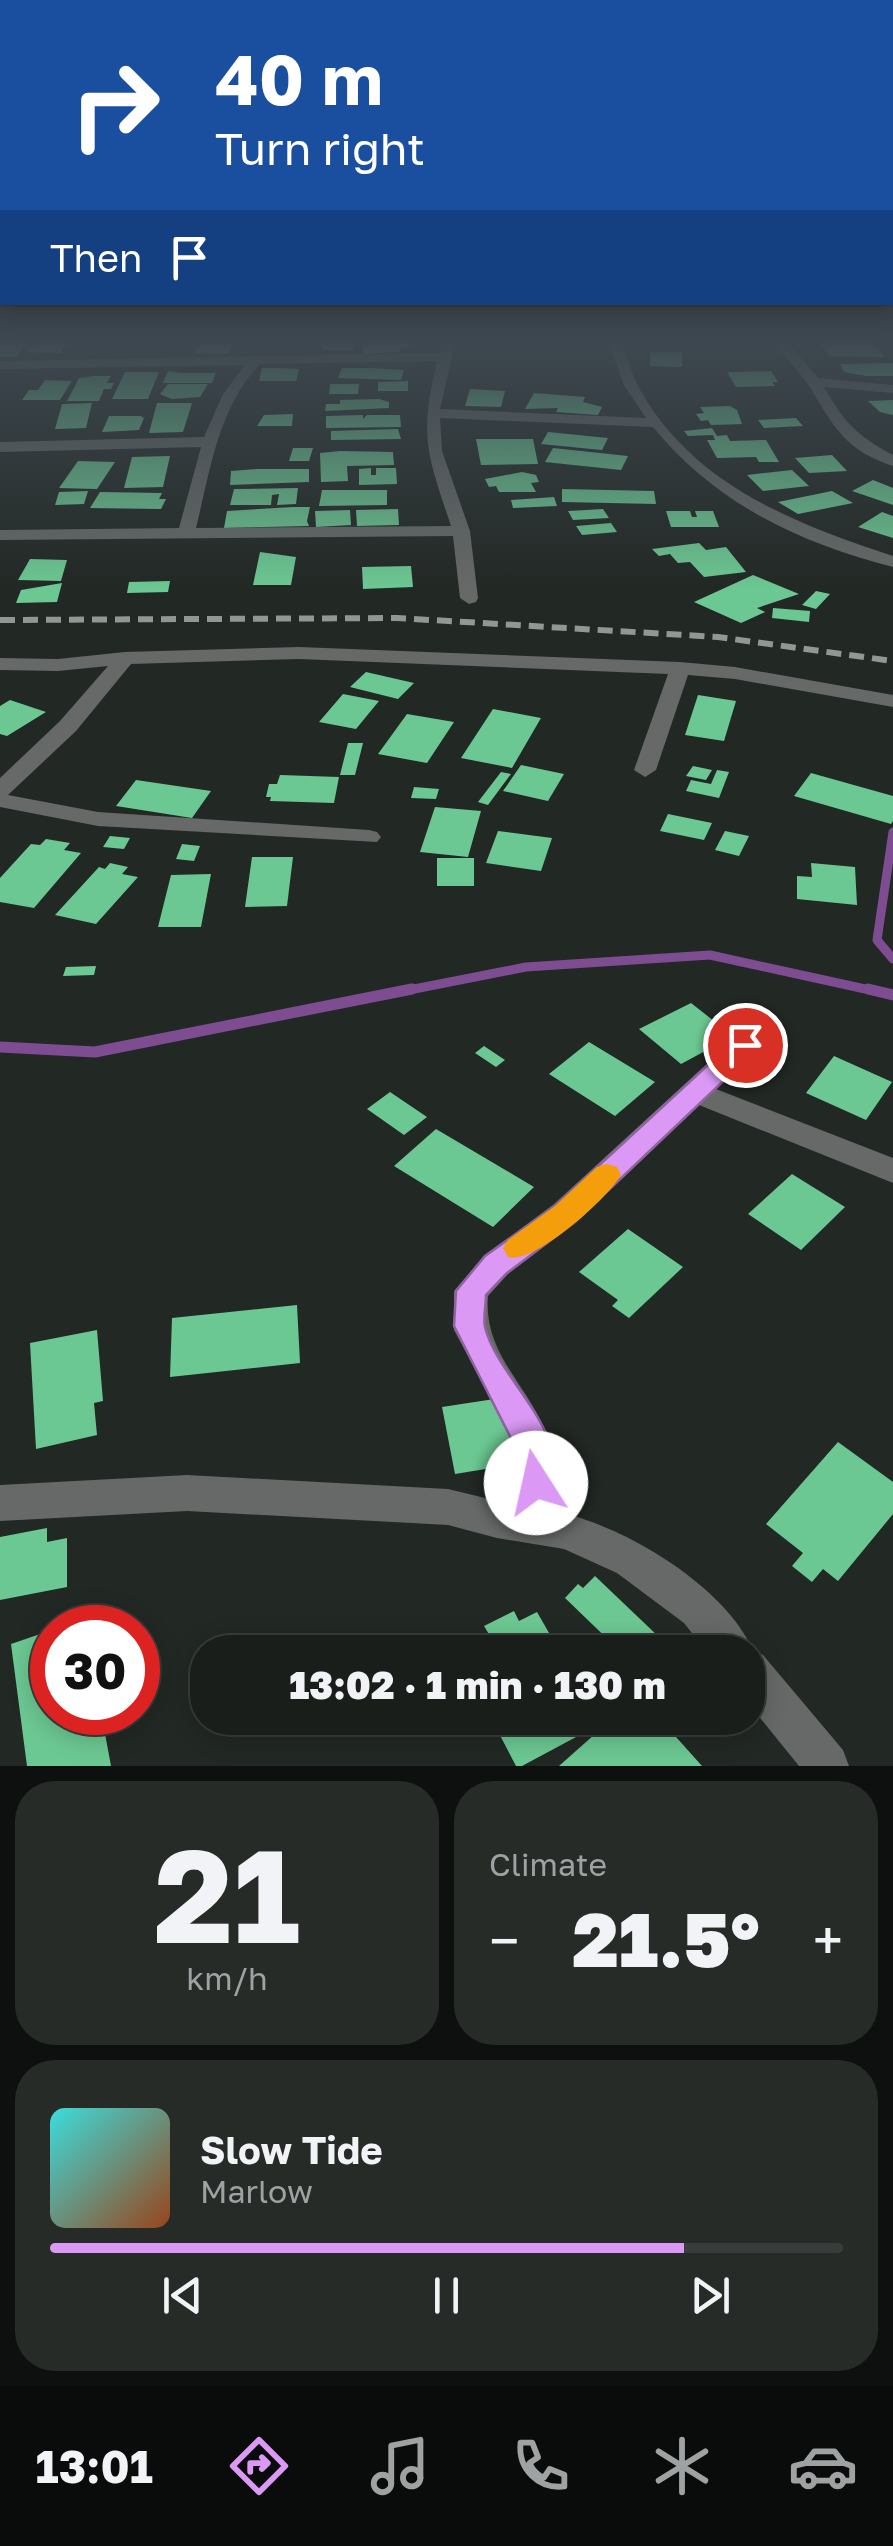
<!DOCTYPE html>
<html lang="en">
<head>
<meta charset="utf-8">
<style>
  :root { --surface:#1a1e1b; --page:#272b28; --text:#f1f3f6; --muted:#9fa2a3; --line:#383c3a; --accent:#db99f5 }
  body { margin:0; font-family:"Golos Text",sans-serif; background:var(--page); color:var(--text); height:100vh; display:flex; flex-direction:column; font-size:38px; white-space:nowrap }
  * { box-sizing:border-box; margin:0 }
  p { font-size:32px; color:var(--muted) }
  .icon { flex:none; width:55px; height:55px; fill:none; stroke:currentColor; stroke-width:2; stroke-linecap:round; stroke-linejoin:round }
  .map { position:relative; height:1766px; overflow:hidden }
  .drawer { display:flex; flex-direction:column; gap:15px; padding:15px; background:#0e100f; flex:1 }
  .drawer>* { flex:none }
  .top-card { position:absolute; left:0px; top:0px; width:895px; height:305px; box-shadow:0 5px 25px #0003,0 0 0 2px var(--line); background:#1a4fa0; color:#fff; overflow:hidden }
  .speed { position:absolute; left:30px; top:1605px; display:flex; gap:20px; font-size:50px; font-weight:700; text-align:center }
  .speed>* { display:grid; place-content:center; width:130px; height:130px; border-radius:50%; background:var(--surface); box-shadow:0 5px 25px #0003,0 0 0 2px var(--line); line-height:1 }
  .speed .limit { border:15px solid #d22; background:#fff; color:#111 }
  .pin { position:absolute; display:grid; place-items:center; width:85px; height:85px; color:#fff; margin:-42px; border:5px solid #fff; border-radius:50%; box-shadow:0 2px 10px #0007 }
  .me { position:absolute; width:110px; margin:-55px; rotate:350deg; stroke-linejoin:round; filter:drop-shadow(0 0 8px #0008) }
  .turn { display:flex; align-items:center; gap:35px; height:210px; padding:0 50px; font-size:45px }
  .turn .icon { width:130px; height:130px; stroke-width:2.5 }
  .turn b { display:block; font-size:70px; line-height:85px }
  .then { display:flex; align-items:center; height:95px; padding:0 50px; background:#0003; gap:20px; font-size:38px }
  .big { font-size:75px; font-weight:800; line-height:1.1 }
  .drawer .card { flex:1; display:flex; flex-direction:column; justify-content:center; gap:15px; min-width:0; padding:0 35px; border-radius:40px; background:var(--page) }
  .drawer .dial { align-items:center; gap:0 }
  .dial b { font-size:130px; line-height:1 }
  .song { display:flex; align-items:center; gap:30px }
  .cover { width:120px; height:120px; border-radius:15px; background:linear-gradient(135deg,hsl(180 70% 55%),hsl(20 70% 35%)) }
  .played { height:10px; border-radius:5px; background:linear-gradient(90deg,var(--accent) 80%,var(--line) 80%) }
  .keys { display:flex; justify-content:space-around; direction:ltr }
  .heat { display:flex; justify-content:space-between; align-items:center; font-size:55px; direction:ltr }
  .drawer .tiles { flex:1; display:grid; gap:15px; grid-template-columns:1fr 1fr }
  .card:last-child { grid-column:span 2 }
  .trip { position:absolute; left:190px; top:1635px; width:575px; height:100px; border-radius:40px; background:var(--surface); box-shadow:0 5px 25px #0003,0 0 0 2px var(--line); font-weight:800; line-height:100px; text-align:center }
  .menu { display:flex; height:160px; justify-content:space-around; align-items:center; background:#0a0c0b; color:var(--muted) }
  .menu .icon { width:70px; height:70px }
  .menu .active { color:var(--accent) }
  .menu b { font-size:45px; color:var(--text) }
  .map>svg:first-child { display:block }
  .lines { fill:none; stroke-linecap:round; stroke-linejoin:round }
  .stream-far1 { stroke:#7e4c91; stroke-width:9 }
  .stream { stroke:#7e4c91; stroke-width:11 }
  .building { fill:#6cc892 }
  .minor { fill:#666967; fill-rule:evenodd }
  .rail { stroke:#929794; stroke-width:6; stroke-dasharray:15 8; stroke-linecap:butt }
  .route { fill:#db99f5; stroke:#8e639f; stroke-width:2.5 }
  .slow { fill:#f59e0b }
</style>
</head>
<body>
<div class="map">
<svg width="893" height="1766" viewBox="0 0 893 1766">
  <rect width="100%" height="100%" fill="#222824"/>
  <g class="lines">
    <path class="stream-far1" d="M893 832 877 940 893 959
      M399 992 526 967 710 955 879 992"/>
    <path class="stream" d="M868 989 893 995
      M0 1047 95 1052 412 989"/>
  </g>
  <path class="building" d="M0 343H26L16 357H0Z
    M35 343H68L60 353 27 352Z
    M232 343 229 354 194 353 200 344Z
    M320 343H354V350H324Z
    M363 343H409V347H400V352L363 354Z
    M818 343H871L885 357 830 356Z
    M650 352H682V367L650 366Z
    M893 363V376H866L844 372 840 364Z
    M262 368H280L299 369 296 381H259Z
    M342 368H371L404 370 401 380 338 378Z
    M168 371 183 373H216L212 383H163Z
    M771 371 778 382H772L775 386 736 387 727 372Z
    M125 372H159L148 399H112Z
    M94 376H111L107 383H114L111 389H104L99 401H67L79 378Z
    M45 380 72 381 60 400H22L29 390H38Z
    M408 381V391H378V382Z
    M168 384H208L200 397 172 399 160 394Z
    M330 384H359L358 394H329Z
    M470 389 505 391 501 407 465 406Z
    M534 393 585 397 583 402 602 407 598 415 556 412 558 408 525 409Z
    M379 399 389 402V408L325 411 326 404H340V400Z
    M893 400V415L880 412 868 401Z
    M92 403 86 428 55 429 62 404Z
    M157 403H192L183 432 149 433Z
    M730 406 737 410 742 424 711 425 708 420 701 421 696 414 704 413 700 407Z
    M293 414 292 426H257L264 415Z
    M363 415V419L367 415H400L401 427 326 428V416Z
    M109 416H141L144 418 139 430 102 432Z
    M796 418 803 426 764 428 758 420Z
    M712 428 717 436 727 435 730 441 766 440 779 462H759L756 457 717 458 707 440H715L713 435 688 436 684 431Z
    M398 429 401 439 331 440V431Z
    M548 432 608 438 602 450 541 444Z
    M476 439H533L538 464 481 465Z
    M293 448H313L309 461H289Z
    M553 448 628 456 621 470 545 462Z
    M340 451 393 452 394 465 347 466 348 481 321 482 320 453Z
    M832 455 847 471 809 473 795 458Z
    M170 456 163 487 124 488 132 457Z
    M78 461 115 462 97 489 59 488Z
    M371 468V475H376V468H396L397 484 359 485V469Z
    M257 469H309V482L230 485 231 471Z
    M792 470 809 486 763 491 747 475Z
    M522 472 536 475 539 482 531 483 536 492H499L496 486 489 487 485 479Z
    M873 480 893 488V505L852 491Z
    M298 488 296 504 277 505 279 494 272 495 271 505H230L234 489Z
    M562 489 654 491 656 504 562 502Z
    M322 490H387V505L319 506Z
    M88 491 84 504 55 505 59 492Z
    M832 491 853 503 798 514 778 502Z
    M100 492 162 493 159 499H166L161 509 90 508Z
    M554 497 557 506 513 508 511 500Z
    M293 507H310L307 521 309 526 224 528 227 511Z
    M398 509 399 525 357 526 356 510Z
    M603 509 609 518 573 520 568 511Z
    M350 510 351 525 316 527 315 511Z
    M666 511H690L692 517H697L695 511H713L719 527H671Z
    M882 512 893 516V538L858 527Z
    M611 523 617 532 582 535 576 526Z
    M699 543 706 550 726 547 746 572 704 577 690 562 678 563 670 554 659 556 652 549Z
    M260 552 296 557 291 585H253Z
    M30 559 67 560 61 581 18 580Z
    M411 566 413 587 363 589 362 567Z
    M753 575 799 594 757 608 765 612 741 623 694 602Z
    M170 581 168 592 127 593 129 582Z
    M62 583 57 602 16 603 21 590Z
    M816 591 830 594 816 609 802 605Z
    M773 608 810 611 809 622 772 618Z
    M366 672 414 683 398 699 350 687Z
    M343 694 379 701 356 729 319 722Z
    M698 695 736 701 724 741 685 735Z
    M10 700 46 712 7 736 0 734V706Z
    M493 709 541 718 512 768 461 758Z
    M407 714 454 722 427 763 378 754Z
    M348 743H363L355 775H340Z
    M521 765 564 774 548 801 503 791Z
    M693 766 712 770 706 780 686 776Z
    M717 770 729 772 719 798 686 791 691 780 711 784Z
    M501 772 511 774 488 805 478 802Z
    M811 773 893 796V821L891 824 794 796Z
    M280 775 339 777 334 803 270 801 271 797H266L269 784H277Z
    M136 780 211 791 192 818 116 806Z
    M414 787 439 789 436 799 411 798Z
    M435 807 481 811 468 857 420 852Z
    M668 814 712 823 704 840 660 831Z
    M498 831 552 838 541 871 486 863Z
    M725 831 749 836 739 856 715 850Z
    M110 836 130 838 124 849 103 847Z
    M46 839 70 843 64 850 81 853 34 908 0 902V878L31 844 40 845Z
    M182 844 200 846 194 861 176 859Z
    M252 857H293L287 906 245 907Z
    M437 858H474V886H437Z
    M110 863 128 867 122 874 138 877 96 924 55 915 99 867 105 869Z
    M811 863 855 867 857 905 797 899V876L812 877Z
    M211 874 201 927H158L171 875Z
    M96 966 94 975 63 976 66 967Z
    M691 1003 733 1036 681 1064 639 1029Z
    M589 1042 655 1082 615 1116 549 1074Z
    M484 1046 505 1060 496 1067 475 1053Z
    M834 1056 892 1082 866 1120 806 1093Z
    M390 1092 427 1117 404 1135 367 1109Z
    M436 1129 534 1187 493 1227 394 1166Z
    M792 1174 845 1207 801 1250 748 1214Z
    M628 1229 683 1267 629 1318 612 1306 618 1300 579 1272Z
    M297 1305 300 1363 170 1377 172 1318Z
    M97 1330 103 1401 94 1403 97 1435 36 1449 30 1343Z
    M501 1398 516 1464 455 1474 442 1407Z
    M838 1442 893 1482V1514L838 1581 823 1569 812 1582 792 1566 803 1553 766 1524Z
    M47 1528V1542L67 1538V1587L0 1600V1537Z
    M595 1576 660 1638 647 1652H621L565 1598 578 1584 583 1588Z
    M514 1611 519 1621 537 1612 560 1652H456L490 1636 484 1626Z
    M52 1630V1712H101L111 1766H27L11 1644Z
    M491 1718H590L573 1726 578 1736 522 1766H516Z
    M613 1718H659L702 1766H559Z"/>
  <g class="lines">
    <path class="minor" d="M442 343H455L440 409 646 418 624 385 609 343H622C628 357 631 372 638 386 691 484 793 523 893 556V567C799 543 715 503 653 427L440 418 442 451 470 531 478 598 476 602 469 604 460 598 453 536 0 540V530L179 528 201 447 0 452V442L204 437 223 394 245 365 0 369V361L439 353ZM437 361C419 438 427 453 451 526L196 528C210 472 218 408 260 364Z
      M775 343H788L818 378 893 385V393L824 387C844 422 857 436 893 455V466C844 450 834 426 809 386 799 371 785 357 775 343Z
      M299 647 680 662 735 667 893 695V707L735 679 688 675 656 770 645 777 634 770 668 674 299 659 131 664 76 731 8 795 98 812 369 830 377 832 381 837 377 842 98 826 0 807V778L60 721 108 666 58 671 0 670V658L58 659 125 652Z
      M745 1035 755 1038 759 1045 716 1089 893 1158V1183L699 1105 576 1222 508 1274 488 1296C481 1379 576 1405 547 1510 616 1520 726 1585 753 1651L763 1655 843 1750 849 1766H799L748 1703V1652H707L684 1623 617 1573 564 1549 497 1538 448 1525 187 1511 0 1521V1485L187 1475 448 1489 510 1504 517 1473 513 1438 454 1330V1291L484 1256 554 1204 735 1038Z"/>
    <path class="rail" d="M0 620 397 618 718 637 893 661"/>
  </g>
  <linearGradient id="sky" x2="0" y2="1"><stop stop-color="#131614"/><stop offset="0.58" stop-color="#3e4850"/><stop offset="1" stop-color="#3e4850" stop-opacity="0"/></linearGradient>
  <rect width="893" height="590" fill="url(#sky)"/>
  <path class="route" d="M745 1036 754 1039 758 1045 754 1052 576 1221 507 1273 486 1295C486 1305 483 1318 485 1327 498 1381 576 1433 548 1494L536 1499 524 1494 519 1483 518 1452 454 1326 456 1291 485 1256 555 1206 736 1039Z"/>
  <path class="slow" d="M607 1164 617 1167 621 1175C608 1198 534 1265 508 1257L503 1248 508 1240 555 1206 597 1167Z"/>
</svg>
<div class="speed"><div class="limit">30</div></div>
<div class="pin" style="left:745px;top:1045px;background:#d93025"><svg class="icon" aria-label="arrive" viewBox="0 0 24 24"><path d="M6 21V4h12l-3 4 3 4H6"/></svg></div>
<svg class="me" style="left:536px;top:1483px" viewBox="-20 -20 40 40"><circle r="19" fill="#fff"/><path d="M0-13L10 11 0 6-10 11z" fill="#db99f5"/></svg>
<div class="trip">13:02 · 1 min · 130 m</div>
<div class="top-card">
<div class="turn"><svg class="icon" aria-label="right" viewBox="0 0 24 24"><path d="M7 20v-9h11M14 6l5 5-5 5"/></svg><div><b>40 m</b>Turn right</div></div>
<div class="then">Then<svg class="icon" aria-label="arrive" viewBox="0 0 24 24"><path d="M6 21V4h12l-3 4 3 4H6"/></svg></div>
</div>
</div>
<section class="drawer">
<div class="tiles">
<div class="card dial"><b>21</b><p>km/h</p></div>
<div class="card"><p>Climate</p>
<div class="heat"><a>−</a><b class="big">21.5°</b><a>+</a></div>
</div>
<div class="card">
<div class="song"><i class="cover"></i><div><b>Slow Tide</b><p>Marlow</p></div></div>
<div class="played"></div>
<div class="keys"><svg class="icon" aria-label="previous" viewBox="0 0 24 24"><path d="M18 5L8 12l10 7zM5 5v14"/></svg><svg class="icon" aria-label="pause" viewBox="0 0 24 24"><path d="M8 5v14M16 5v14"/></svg><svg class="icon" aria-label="next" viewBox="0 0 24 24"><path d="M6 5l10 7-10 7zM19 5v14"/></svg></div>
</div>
</div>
</section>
<nav class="menu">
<b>13:01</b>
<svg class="icon active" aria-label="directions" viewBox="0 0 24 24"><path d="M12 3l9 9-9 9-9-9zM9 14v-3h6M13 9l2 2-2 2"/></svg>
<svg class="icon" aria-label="music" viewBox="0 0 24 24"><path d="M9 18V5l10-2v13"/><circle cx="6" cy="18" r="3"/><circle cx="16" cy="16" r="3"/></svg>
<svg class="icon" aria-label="phone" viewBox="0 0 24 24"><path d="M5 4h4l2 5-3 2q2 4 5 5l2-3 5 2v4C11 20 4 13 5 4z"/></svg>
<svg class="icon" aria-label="climate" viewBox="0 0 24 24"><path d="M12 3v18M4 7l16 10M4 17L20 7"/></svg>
<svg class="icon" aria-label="car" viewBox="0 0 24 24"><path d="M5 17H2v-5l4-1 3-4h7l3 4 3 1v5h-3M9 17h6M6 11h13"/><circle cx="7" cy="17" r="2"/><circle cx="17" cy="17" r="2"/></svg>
</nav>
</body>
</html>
